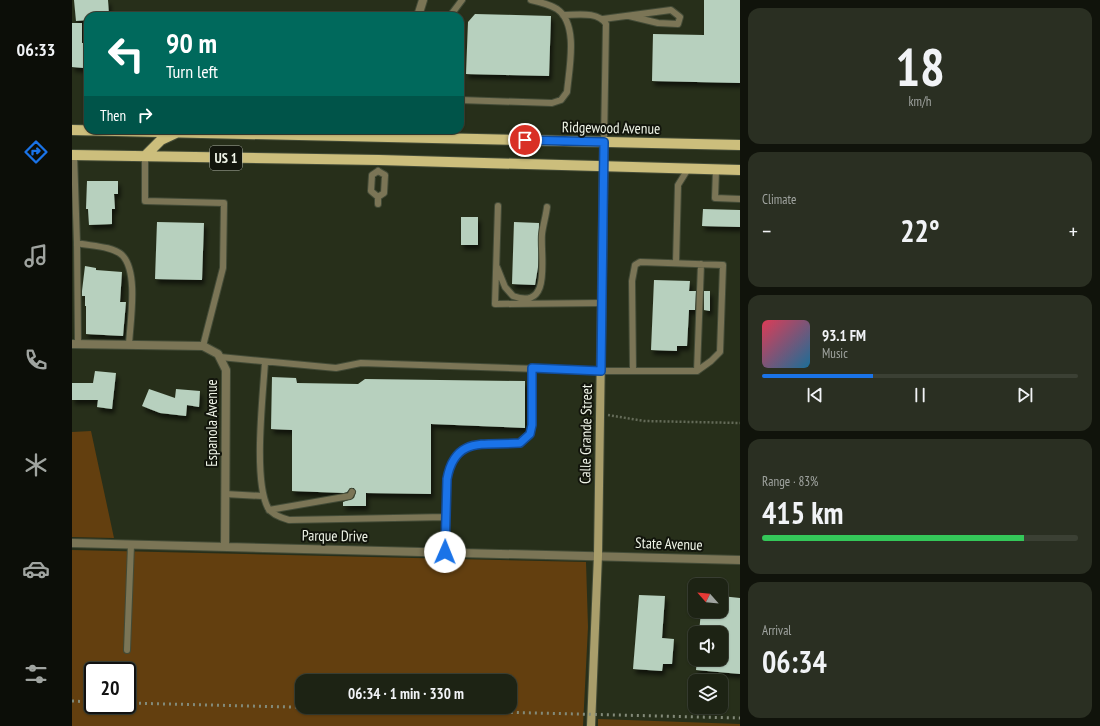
<!DOCTYPE html>
<html lang="en">
<head>
<meta charset="utf-8">
<style>
  :root { --surface:#1d2314; --page:#2a2f22; --text:#f1f3f6; --muted:#a0a4a0; --line:#3b4034; --accent:#1a73e8 }
  body { margin:0; font-family:"PT Sans Narrow",sans-serif; background:var(--page); color:var(--text); height:100vh; display:flex; flex-direction:column; font-size:15px; white-space:nowrap }
  * { box-sizing:border-box; margin:0 }
  p { font-size:13px; color:var(--muted) }
  .icon { flex:none; width:22px; height:22px; fill:none; stroke:currentColor; stroke-width:2; stroke-linecap:round; stroke-linejoin:round }
  .map { position:relative; flex:1; overflow:hidden }
  .side { display:flex; flex-direction:column; gap:8px; padding:8px; background:#10130b; width:360px }
  .side>* { flex:none }
  .top-card { position:absolute; left:12px; top:12px; width:380px; height:122px; border-radius:12px; box-shadow:0 1px 3px #0004,0 0 0 1px var(--line); background:#00695c; color:#fff; overflow:hidden }
  .needle { width:26px; rotate:297deg }
  .tools { position:absolute; left:616px; top:578px; display:grid; gap:8px }
  .tools a { display:grid; place-items:center; width:40px; height:40px; border-radius:8px; background:var(--surface); box-shadow:0 1px 3px #0004,0 0 0 1px var(--line); font-size:20px }
  .speed { position:absolute; left:12px; top:662px; display:flex; gap:8px; font-size:20px; font-weight:700; text-align:center }
  .speed>* { display:grid; place-content:center; width:52px; height:52px; border-radius:50%; background:var(--surface); box-shadow:0 1px 3px #0004,0 0 0 1px var(--line); line-height:1 }
  .speed .limit { border:2px solid #111; border-radius:6px; background:#fff; color:#111 }
  .pin { position:absolute; display:grid; place-items:center; width:34px; height:34px; color:#fff; margin:-17px; border:2px solid #fff; border-radius:50%; box-shadow:0 1px 4px #0007 }
  .me { position:absolute; width:44px; margin:-22px; rotate:1deg; stroke-linejoin:round; filter:drop-shadow(0 0 3px #0008) }
  .turn { display:flex; align-items:center; gap:14px; height:84px; padding:0 16px; font-size:18px }
  .turn .icon { width:52px; height:52px; stroke-width:2.5 }
  .turn b { display:block; font-size:28px; line-height:34px }
  .then { display:flex; align-items:center; height:38px; padding:0 16px; background:#0003; gap:8px; font-size:15px }
  .big { font-size:30px; font-weight:800; line-height:1.1 }
  .side .tile { flex:1; display:flex; flex-direction:column; justify-content:center; gap:6px; min-width:0; padding:0 14px; border-radius:12px; background:var(--page) }
  .side .dial { align-items:center; gap:0 }
  .dial b { font-size:52px; line-height:1 }
  .song { display:flex; align-items:center; gap:12px }
  .cover { width:48px; height:48px; border-radius:6px; background:linear-gradient(135deg,hsl(350 70% 55%),hsl(200 70% 35%)) }
  .played { height:4px; border-radius:2px; background:linear-gradient(90deg,var(--accent) 35%,var(--line) 35%) }
  .keys { display:flex; justify-content:space-around; direction:ltr }
  .heat { display:flex; justify-content:space-between; align-items:center; font-size:22px; direction:ltr }
  .charge { height:6px; border-radius:3px; background:linear-gradient(90deg,#34c759 83%,var(--line) 0) }
  .trip { position:absolute; left:223px; top:674px; width:222px; height:40px; border-radius:12px; background:var(--surface); box-shadow:0 1px 3px #0004,0 0 0 1px var(--line); font-weight:800; line-height:40px; text-align:center }
  main { display:flex; flex:1; min-height:0 }
  .tab-bar { display:flex; flex-direction:column; width:72px; justify-content:space-around; align-items:center; background:#0c0e08; color:var(--muted) }
  .tab-bar .icon { width:28px; height:28px }
  .tab-bar .current { color:var(--accent) }
  .tab-bar b { font-size:18px; color:var(--text) }
  .map>svg:first-child { display:block }
  .green { fill:#633f0f; fill-rule:evenodd }
  .building { fill:#b7d0be; filter:url(#shadow) }
  .lines { fill:none; stroke-linecap:round; stroke-linejoin:round }
  .lane-casing { stroke:#434b37; stroke-width:8 }
  .street-casing { stroke:#434b37; stroke-width:10 }
  .secondary-casing { stroke:#434b37; stroke-width:10 }
  .primary-casing { stroke:#434b37; stroke-width:12 }
  .path { stroke:#646b58; stroke-width:2.5; stroke-dasharray:2 2; stroke-linecap:butt }
  .lane { stroke:#7b7556; stroke-width:6 }
  .street { stroke:#7b7556; stroke-width:8 }
  .secondary { stroke:#a99e6b; stroke-width:8 }
  .primary { stroke:#ccbe7c; stroke-width:10 }
  .rail { stroke:#838a79; stroke-width:3; stroke-dasharray:2 4; stroke-linecap:butt }
  .route-casing { stroke:#114b97; stroke-width:10 }
  .route { stroke:#1a73e8; stroke-width:7 }
  .labels { text-anchor:middle; stroke-width:4; stroke-linejoin:round; paint-order:stroke }
  .shield { fill:#12150c; stroke:#adb1a5; stroke-width:1 }
  .shield-label { font-size:14px; font-weight:bold; fill:#eff4e7 }
  .street-label { font-size:15px; fill:#eff4e7; stroke:#12150c }
</style>
</head>
<body>
<main>
<nav class="tab-bar">
<b>06:33</b>
<svg class="icon current" aria-label="directions" viewBox="0 0 24 24"><path d="M12 3l9 9-9 9-9-9zM9 14v-3h6M13 9l2 2-2 2"/></svg>
<svg class="icon" aria-label="music" viewBox="0 0 24 24"><path d="M9 18V5l10-2v13"/><circle cx="6" cy="18" r="3"/><circle cx="16" cy="16" r="3"/></svg>
<svg class="icon" aria-label="phone" viewBox="0 0 24 24"><path d="M5 4h4l2 5-3 2q2 4 5 5l2-3 5 2v4C11 20 4 13 5 4z"/></svg>
<svg class="icon" aria-label="climate" viewBox="0 0 24 24"><path d="M12 3v18M4 7l16 10M4 17L20 7"/></svg>
<svg class="icon" aria-label="car" viewBox="0 0 24 24"><path d="M5 17H2v-5l4-1 3-4h7l3 4 3 1v5h-3M9 17h6M6 11h13"/><circle cx="7" cy="17" r="2"/><circle cx="17" cy="17" r="2"/></svg>
<svg class="icon" aria-label="filters" viewBox="0 0 24 24"><path d="M4 7h16M4 17h16"/><circle cx="9" cy="7" r="2"/><circle cx="15" cy="17" r="2"/></svg>
</nav>
<div class="map">
<svg width="668" height="726" viewBox="0 0 668 726">
  <defs>
    <filter id="shadow"><feDropShadow dx="2.5" dy="4.5" stdDeviation="2" flood-color="#0009"/></filter>
  </defs>
  <rect width="100%" height="100%" fill="#272f1a"/>
  <path class="green" d="M19 431 42 538 0 537V432Z
    M0 550 514 562 516 627 511 726H0ZM21 671H55V705H21ZM230 681H438V707H230Z
    M526 719 668 724V726H526Z"/>
  <path class="building" d="M2 0H36L37 16H16V20L4 21Z
    M632 0H668V83L580 81 581 34 632 35Z
    M403 14 479 16 477 76 394 74 396 22Z
    M0 23H10V43H12V68L0 67Z
    M15 181H46V194H42L43 209H40V224L17 225 16 209H14Z
    M631 209 668 210V227L630 226Z
    M389 217H406V245H389Z
    M85 222 132 223 130 280 83 279Z
    M442 222 467 223 466 267 463 285 440 284Z
    M13 266 24 268V270L50 272 48 302H54L51 336 14 334V306H13V296H10V291Z
    M582 280 618 281 617 291H624L623 310H617L615 346H605V351L579 350Z
    M632 291H638V311L632 310Z
    M23 371 44 373 40 409 25 407 26 400H0V383H21Z
    M200 377 224 378 225 383 286 384 293 379 453 381V428L359 424V494L294 493V506H271V502L282 498 284 492 282 488H278L275 492 272 493 220 491V430L199 429Z
    M77 389 103 398 104 389 128 391 127 407 115 405 114 416 88 413 70 406Z
    M567 595 593 596 590 638 602 639 600 664H591L590 671 561 669Z
    M649 596 668 598V674L624 670 625 659H649V633H627L629 611H649Z"/>
  <g class="lines">
    <g class="lane-casing">
      <path id="lane" d="M491 15C505 15 526 11 534 24L532 142
        M378 16 390 0
        M531 19 599 10 608 17 606 24 586 23 557 16
        M16 52V101
        M388 100 480 103 489 100 495 92C497 69 507 24 485 9 477 4 468 2 459 0
        M2 155 5 243 6 344
        M73 156V201L152 203 151 268 131 346
        M644 170 643 198 668 199
        M306 197 312 193 313 175 306 171
        M306 204V197L299 191 300 175 306 171
        M426 206 423 304 530 303
        M5 243C18 246 40 246 50 255 67 272 58 322 57 345
        M604 263 606 185 616 169
        M425 267 433 287 441 296C481 311 468 256 470 234 471 225 474 216 475 207
        M148 357 264 368 289 363 529 371H625L639 361 648 352 651 265 568 262 563 265 560 281 561 371
        M193 362C191 396 181 480 196 508 200 515 210 518 217 520L374 517
        M625 371 629 264
        M153 494 191 496
        M197 510 278 496 280 492
        M373 552 375 479C383 435 413 446 448 443L458 434 460 425V368
        M55 650 59 545"/>
    </g>
    <g class="street-casing">
      <path id="street" d="M346 16 351 0
        M0 344 131 346 146 354 154 370 153 547
        M0 543 668 560"/>
    </g>
    <g class="secondary-casing">
      <path id="secondary" d="M519 726 526 555 532 142"/>
    </g>
    <g class="primary-casing">
      <path id="primary" d="M0 130 668 145
        M0 155 307 160 668 170
        M73 156 89 140 104 133"/>
    </g>
    <path class="path" d="M536 415 572 421 668 423"/>
    <use href="#lane" class="lane"/>
    <use href="#street" class="street"/>
    <use href="#secondary" class="secondary"/>
    <use href="#primary" class="primary"/>
    <path class="rail" d="M0 701 21 702
      M55 703 668 718"/>
  </g>
  <g class="lines">
    <g class="route-casing">
      <path id="route" d="M373 552 375 479C383 435 413 446 448 443L458 434 460 425V368L529 371 532 142 453 140"/>
    </g>
    <use href="#route" class="route"/>
  </g>
  <g class="labels">
    <rect class="shield" x="138" y="146" width="32" height="24" rx="3"/>
    <g class="shield-label">
      <text x="154" y="163">US 1</text>
    </g>
    <g class="street-label">
      <text transform="translate(539 128) rotate(1)" y="5">Ridgewood Avenue</text>
      <text transform="translate(140 423) rotate(-90)" y="5">Espanola Avenue</text>
      <text transform="translate(514 434) rotate(-89)" y="5">Calle Grande Street</text>
      <text transform="translate(263 536) rotate(1)" y="5">Parque Drive</text>
      <text transform="translate(597 544) rotate(2)" y="5">State Avenue</text>
    </g>
  </g>
</svg>
<div class="tools">
<a><svg class="needle" viewBox="-14 -14 28 28"><path d="M0-13l5 13h-10z" fill="#e53935"/><path d="M0 13l5-13h-10z" fill="#a0a4a0"/></svg></a>
<a><svg class="icon" aria-label="sound" viewBox="0 0 24 24"><path d="M4 9h4l5-4v14l-5-4H4zM17 9q2 3 0 6"/></svg></a>
<a><svg class="icon" aria-label="layers" viewBox="0 0 24 24"><path d="M12 4l9 5-9 5-9-5zM3 14l9 5 9-5"/></svg></a>
</div>
<div class="speed"><div class="limit">20</div></div>
<div class="pin" style="left:453px;top:140px;background:#d93025"><svg class="icon" aria-label="arrive" viewBox="0 0 24 24"><path d="M6 21V4h12l-3 4 3 4H6"/></svg></div>
<svg class="me" style="left:373px;top:552px" viewBox="-20 -20 40 40"><circle r="19" fill="#fff"/><path d="M0-13L10 11 0 6-10 11z" fill="#1a73e8"/></svg>
<div class="trip">06:34 · 1 min · 330 m</div>
<div class="top-card">
<div class="turn"><svg class="icon" aria-label="left" viewBox="0 0 24 24"><path d="M17 20v-9H6M10 6l-5 5 5 5"/></svg><div><b>90 m</b>Turn left</div></div>
<div class="then">Then<svg class="icon" aria-label="right" viewBox="0 0 24 24"><path d="M7 20v-9h11M14 6l5 5-5 5"/></svg></div>
</div>
</div>
<section class="side">
<div class="tile dial"><b>18</b><p>km/h</p></div>
<div class="tile"><p>Climate</p>
<div class="heat"><a>−</a><b class="big">22°</b><a>+</a></div>
</div>
<div class="tile">
<div class="song"><i class="cover"></i><div><b>93.1 FM</b><p>Music</p></div></div>
<div class="played"></div>
<div class="keys"><svg class="icon" aria-label="previous" viewBox="0 0 24 24"><path d="M18 5L8 12l10 7zM5 5v14"/></svg><svg class="icon" aria-label="pause" viewBox="0 0 24 24"><path d="M8 5v14M16 5v14"/></svg><svg class="icon" aria-label="next" viewBox="0 0 24 24"><path d="M6 5l10 7-10 7zM19 5v14"/></svg></div>
</div>
<div class="tile"><p>Range · 83%</p><b class="big">415 km</b><div class="charge"></div></div>
<div class="tile"><p>Arrival</p><b class="big">06:34</b></div>
</section>
</main>
</body>
</html>
